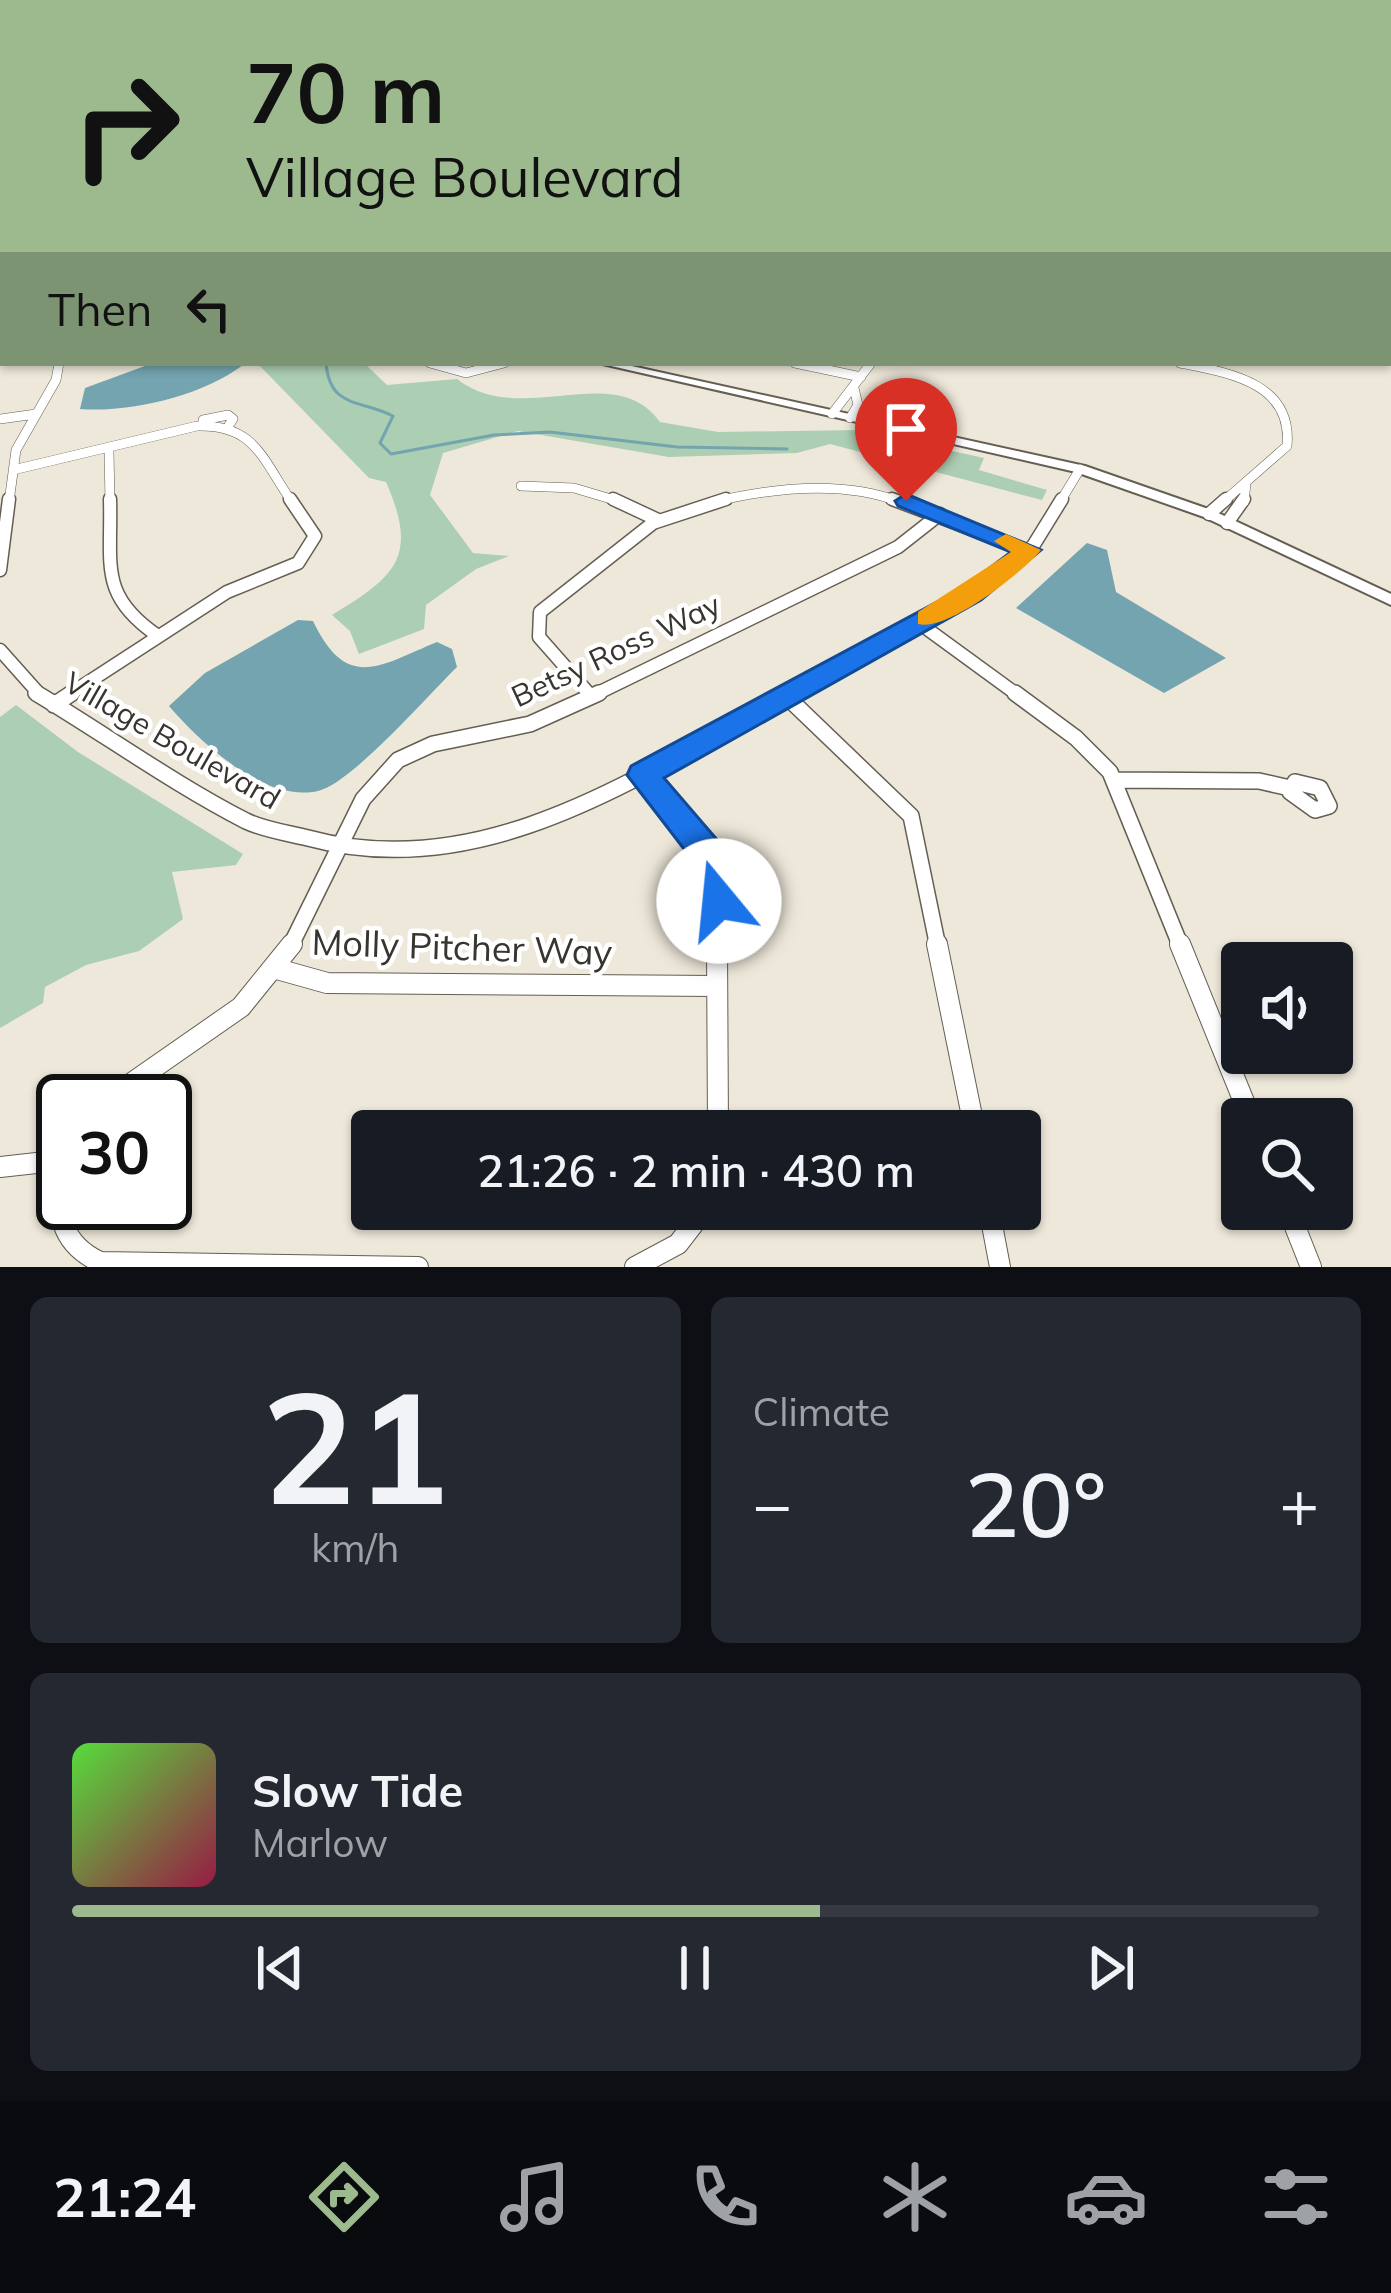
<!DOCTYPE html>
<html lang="en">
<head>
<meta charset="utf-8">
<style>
  :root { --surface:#171b24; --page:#242831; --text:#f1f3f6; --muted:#9ea1a6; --line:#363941; --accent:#9cba8e }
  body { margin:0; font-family:Mulish,sans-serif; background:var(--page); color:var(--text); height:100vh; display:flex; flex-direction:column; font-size:45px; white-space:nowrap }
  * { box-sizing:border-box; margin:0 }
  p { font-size:39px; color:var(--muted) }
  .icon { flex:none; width:66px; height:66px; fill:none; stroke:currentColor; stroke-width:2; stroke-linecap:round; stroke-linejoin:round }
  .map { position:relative; height:1267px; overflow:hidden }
  .details { display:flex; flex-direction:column; gap:30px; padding:30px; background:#0d0f14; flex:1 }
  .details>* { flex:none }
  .hud { position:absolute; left:0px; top:0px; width:1392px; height:366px; box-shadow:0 3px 9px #0004; background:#9cba8e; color:#111; overflow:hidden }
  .fabs { position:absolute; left:1221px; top:942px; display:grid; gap:24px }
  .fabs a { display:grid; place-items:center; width:132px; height:132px; border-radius:12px; background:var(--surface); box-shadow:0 3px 9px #0004; font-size:60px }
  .speed { position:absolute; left:36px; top:1074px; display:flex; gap:24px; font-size:60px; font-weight:700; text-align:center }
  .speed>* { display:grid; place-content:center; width:156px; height:156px; border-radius:50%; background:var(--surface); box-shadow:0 3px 9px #0004; line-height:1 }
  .speed .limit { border:6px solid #111; border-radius:18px; background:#fff; color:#111 }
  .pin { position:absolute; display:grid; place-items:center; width:102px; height:102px; color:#fff; margin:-123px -51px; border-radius:50% 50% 50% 0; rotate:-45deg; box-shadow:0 0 12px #0007 }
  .pin .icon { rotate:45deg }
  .me { position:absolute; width:132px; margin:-66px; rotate:343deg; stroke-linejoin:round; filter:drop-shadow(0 0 9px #0008) }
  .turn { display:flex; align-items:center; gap:42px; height:252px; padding:0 48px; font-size:54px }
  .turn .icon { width:156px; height:156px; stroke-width:2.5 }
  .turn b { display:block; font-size:84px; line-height:102px }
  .then { display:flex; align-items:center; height:114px; padding:0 48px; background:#0003; gap:24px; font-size:45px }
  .big { font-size:90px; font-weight:600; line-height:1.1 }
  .details .tile { flex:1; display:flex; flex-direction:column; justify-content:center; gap:18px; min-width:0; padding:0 42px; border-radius:18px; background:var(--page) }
  .details .dial { align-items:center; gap:0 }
  .dial b { font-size:156px; line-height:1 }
  .song { display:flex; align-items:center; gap:36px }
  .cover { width:144px; height:144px; border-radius:18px; background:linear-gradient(135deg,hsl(110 70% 55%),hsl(340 70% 35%)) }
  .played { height:12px; border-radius:6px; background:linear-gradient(90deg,var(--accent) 60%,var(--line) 60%) }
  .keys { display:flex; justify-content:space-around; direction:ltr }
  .heat { display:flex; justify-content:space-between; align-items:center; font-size:66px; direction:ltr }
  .details .tiles { flex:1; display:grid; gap:30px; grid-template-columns:1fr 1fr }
  .tile:last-child { grid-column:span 2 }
  .trip { position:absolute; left:351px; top:1110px; width:690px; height:120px; border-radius:12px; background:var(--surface); box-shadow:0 3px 9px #0004; font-weight:600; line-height:120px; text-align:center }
  .tabs { display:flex; height:192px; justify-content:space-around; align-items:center; background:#090b0e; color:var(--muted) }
  .tabs .icon { width:84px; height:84px }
  .tabs .active { color:var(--accent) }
  .tabs b { font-size:54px; color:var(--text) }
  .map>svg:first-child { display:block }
  .green { fill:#acceb2 }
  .water { fill:#73a4af }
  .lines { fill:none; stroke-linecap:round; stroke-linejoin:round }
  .stream { stroke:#73a4af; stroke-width:3 }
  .street-far3-casing { stroke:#645e53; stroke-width:10 }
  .street-far2-casing { stroke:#645e53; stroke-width:15 }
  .street-far1-casing { stroke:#645e53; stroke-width:18 }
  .street-casing { stroke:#645e53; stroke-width:22 }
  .secondary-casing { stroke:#645e53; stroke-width:4 }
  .highway-casing { stroke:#cbcac9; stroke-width:3 }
  .street-far3 { stroke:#fff; stroke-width:9 }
  .street-far2 { stroke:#fff; stroke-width:12 }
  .street-far1 { stroke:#fff; stroke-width:15 }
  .street { stroke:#fff; stroke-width:20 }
  .secondary { fill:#fff; fill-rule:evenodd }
  .highway { fill:#de5784; fill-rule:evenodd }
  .route { fill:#1a73e8; stroke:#114b97; stroke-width:3 }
  .slow { fill:#f59e0b }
  .labels { text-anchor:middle; stroke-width:9; stroke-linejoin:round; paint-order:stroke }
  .street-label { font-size:30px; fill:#383530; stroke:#fff }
  .near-street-label { font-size:36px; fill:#383530; stroke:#fff }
</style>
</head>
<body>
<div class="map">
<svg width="1391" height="1267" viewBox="0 0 1391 1267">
  <rect width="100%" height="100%" fill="#eee8da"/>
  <path class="green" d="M364 363 387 385 457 379C521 429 615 358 660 422L718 432 859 430 875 443 898 439 984 458 979 470 1047 490 1042 500 830 444 797 453 669 457 518 431 443 453 430 495 473 553 509 556 476 569 426 605 424 629 359 654 350 631 332 615C396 576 419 557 386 482L369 478 258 364Z
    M16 705 78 752 243 854 236 865 172 872 183 919 139 951 86 965 45 987 43 1003 0 1028V717Z"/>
  <path class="water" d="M153 363H242L243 365C202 396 130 413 80 409L85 388Z
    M1087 543 1107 550 1116 592 1226 658 1164 693 1016 608Z
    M298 620 313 621C347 692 379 666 437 642L452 649 457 667C429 694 352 783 318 791 264 803 200 742 169 706L205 673Z"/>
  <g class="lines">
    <path class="stream" d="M326 363C330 409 360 399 393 416L380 443 391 454 494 435 550 432 677 447 787 449"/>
    <g class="street-far3-casing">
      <path id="street-far3" d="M430 363 466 373 504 363
        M795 363 861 377
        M1180 363C1230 373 1293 383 1287 446L1223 502
        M832 414 871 363
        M850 418 858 405 854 388
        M0 419 36 414
        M203 420 228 415 233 419 229 425
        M109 451 110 502
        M13 470 197 426C255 424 262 459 292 502
        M521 486 574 488 621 502
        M9 502 16 450 56 380 59 363
        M713 502C772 488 843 480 900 502
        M1060 502 1080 469
        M1244 502 1246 483"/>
    </g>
    <g class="street-far2-casing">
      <path id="street-far2" d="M110 499C112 565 98 595 158 636
        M613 499 658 520
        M892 499 1029 551
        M1209 514 1226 499
        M1227 523 1244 499
        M0 570 9 499
        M919 623 1019 696
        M0 650 41 696
        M67 696 227 592 298 563 315 536 290 499
        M591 696 539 637 540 612 653 523 726 499
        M592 696 898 547 940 514
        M784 696 980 589 1033 546 1062 499"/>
    </g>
    <g class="street-far1-casing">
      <path id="street-far1" d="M36 693C106 735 174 784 246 821 265 830 288 833 308 838 484 886 642 774 790 693
        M1015 693 1076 738 1110 772 1181 947
        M786 696 911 816 938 947
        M54 705 72 693
        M643 775 697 837 717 879V947
        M1115 780 1259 781 1290 788
        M1295 782 1320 788 1329 806 1315 810 1290 792Z
        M290 947 363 799 398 760 433 744 530 724 599 693"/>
    </g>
    <g class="street-casing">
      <path id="street" d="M717 944 718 1131
        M937 944 975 1131
        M1180 944 1251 1119
        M277 969 327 983 717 986
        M106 1101 241 1007 292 944
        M0 1167 63 1160
        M63 1172C55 1212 61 1244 100 1262L418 1267
        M989 1209 1000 1267
        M1288 1209 1311 1267
        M635 1267 678 1244 705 1209"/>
    </g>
    <g class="secondary-casing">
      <path id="secondary" d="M1389 242 1391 243V249L1389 248Z
        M598 363H618L1085 466 1214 511 1391 594V605L1204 517 1076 472Z"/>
    </g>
    <g class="highway-casing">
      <path id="highway" d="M3 168V174L0 175V169Z
        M1389 235H1391V242H1389Z
        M1389 271 1391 272V280L1389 279Z"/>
    </g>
    <use href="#street-far3" class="street-far3"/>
    <use href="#street-far2" class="street-far2"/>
    <use href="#street-far1" class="street-far1"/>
    <use href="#street" class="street"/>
    <use href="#secondary" class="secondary"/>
    <use href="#highway" class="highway"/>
  </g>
  <linearGradient id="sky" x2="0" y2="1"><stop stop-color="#79aed1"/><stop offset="0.44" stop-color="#f7f5ee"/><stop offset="1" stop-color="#f7f5ee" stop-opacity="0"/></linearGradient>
  <rect width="1391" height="318" fill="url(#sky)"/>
  <path class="route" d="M906 494 1041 550 981 600 664 778 719 842 737 901 732 912 719 917 706 912 691 858 627 775 631 766 963 588 1011 552 898 506 895 501Z"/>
  <path class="slow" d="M1006 534 1041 550C1022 573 947 632 918 624V612L1011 552 994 541Z"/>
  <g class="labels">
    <g class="street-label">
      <text transform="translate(616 651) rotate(-25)" y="10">Betsy Ross Way</text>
      <text transform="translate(172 741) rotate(30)" y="10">Village Boulevard</text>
    </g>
    <g class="near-street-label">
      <text transform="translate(462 947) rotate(2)" y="13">Molly Pitcher Way</text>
    </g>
  </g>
</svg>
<div class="fabs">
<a><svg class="icon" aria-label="sound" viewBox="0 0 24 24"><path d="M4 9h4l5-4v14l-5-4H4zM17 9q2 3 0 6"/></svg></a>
<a><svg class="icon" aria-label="search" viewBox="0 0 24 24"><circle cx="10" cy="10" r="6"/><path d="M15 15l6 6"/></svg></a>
</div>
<div class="speed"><div class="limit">30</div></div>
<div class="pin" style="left:906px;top:501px;background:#d93025"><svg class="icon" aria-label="arrive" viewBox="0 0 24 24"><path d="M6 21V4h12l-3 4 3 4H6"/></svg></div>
<svg class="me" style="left:719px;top:901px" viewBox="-20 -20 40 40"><circle r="19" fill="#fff"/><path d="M0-13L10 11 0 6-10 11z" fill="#1a73e8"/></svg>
<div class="trip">21:26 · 2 min · 430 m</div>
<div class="hud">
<div class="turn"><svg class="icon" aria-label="right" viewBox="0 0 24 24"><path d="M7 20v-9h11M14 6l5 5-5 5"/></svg><div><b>70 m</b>Village Boulevard</div></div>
<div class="then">Then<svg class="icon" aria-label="left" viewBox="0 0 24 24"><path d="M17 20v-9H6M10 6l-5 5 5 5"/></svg></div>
</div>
</div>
<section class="details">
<div class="tiles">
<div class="tile dial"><b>21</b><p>km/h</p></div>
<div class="tile"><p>Climate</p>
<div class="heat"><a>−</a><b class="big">20°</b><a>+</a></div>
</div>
<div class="tile">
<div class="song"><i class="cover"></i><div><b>Slow Tide</b><p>Marlow</p></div></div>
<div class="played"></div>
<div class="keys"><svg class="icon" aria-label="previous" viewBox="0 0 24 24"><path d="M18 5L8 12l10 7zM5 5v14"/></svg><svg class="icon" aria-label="pause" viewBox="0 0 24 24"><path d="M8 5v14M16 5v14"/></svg><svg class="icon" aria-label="next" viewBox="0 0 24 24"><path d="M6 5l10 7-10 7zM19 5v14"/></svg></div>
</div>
</div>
</section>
<nav class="tabs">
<b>21:24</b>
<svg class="icon active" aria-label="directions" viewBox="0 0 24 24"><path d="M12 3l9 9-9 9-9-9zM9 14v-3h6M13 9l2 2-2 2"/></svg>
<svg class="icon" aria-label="music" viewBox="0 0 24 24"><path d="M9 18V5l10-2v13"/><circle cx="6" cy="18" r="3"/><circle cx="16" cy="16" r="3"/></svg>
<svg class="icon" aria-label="phone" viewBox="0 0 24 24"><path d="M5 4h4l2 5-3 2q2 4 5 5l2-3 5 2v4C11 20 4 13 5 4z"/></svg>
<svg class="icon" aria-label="climate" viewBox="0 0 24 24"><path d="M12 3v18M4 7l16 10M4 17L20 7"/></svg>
<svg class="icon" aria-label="car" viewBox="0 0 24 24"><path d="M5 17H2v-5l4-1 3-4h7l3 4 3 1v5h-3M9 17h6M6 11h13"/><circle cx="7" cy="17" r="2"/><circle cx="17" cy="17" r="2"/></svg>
<svg class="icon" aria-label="filters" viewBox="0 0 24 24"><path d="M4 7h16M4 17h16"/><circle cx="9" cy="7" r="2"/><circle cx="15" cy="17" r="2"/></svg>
</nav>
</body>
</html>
